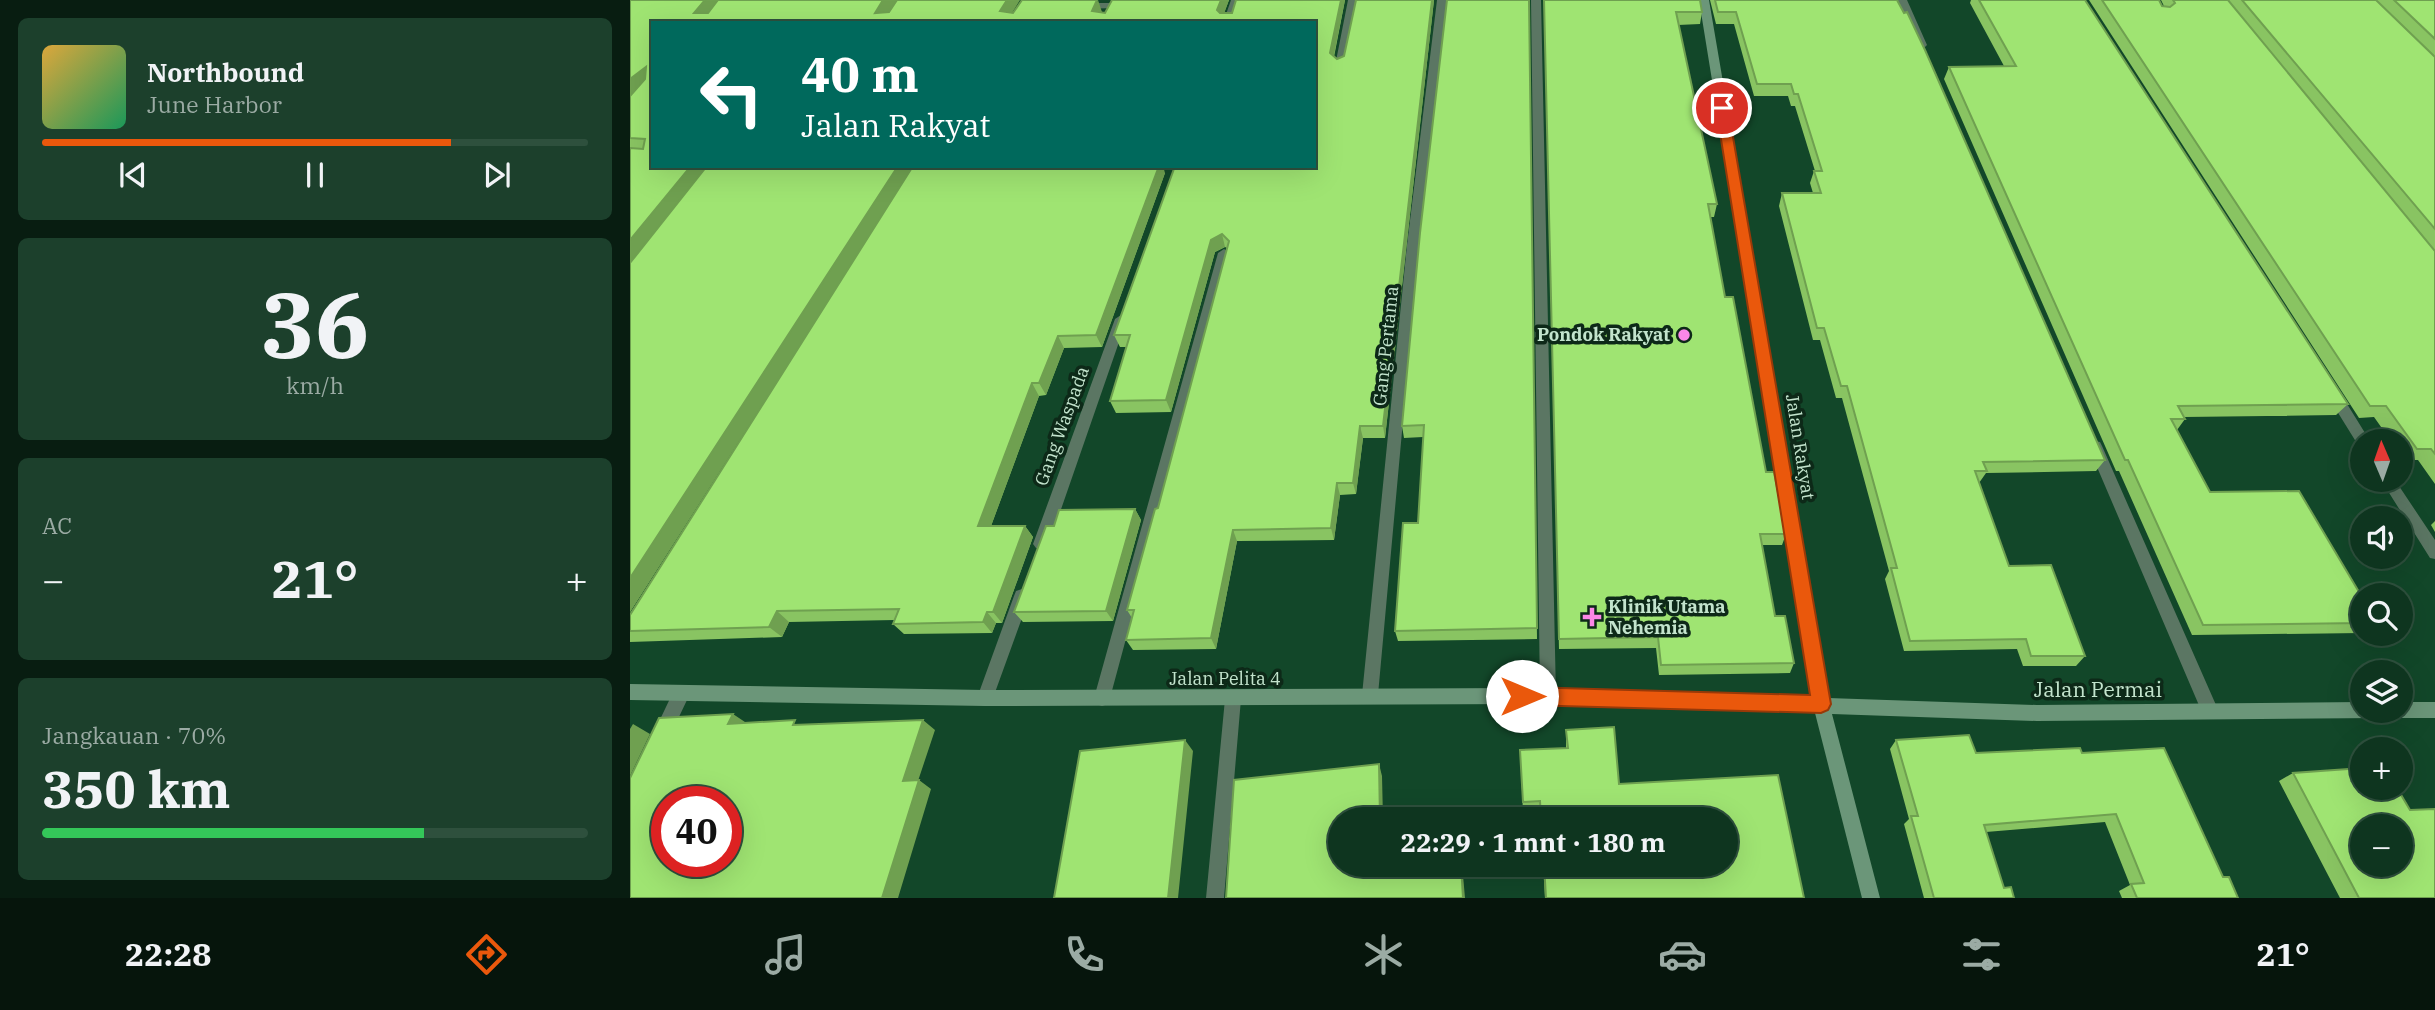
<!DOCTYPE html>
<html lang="id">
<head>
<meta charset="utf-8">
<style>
  :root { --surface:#0e351f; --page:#1c402c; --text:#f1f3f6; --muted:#9baba4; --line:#2e503d; --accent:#ea580c }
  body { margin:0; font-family:"IBM Plex Serif",serif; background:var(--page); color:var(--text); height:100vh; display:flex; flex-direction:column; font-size:26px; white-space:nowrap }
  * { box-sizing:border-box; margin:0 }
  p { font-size:23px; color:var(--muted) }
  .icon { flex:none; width:38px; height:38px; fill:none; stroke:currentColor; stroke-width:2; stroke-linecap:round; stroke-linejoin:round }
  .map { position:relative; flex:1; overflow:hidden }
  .panel { display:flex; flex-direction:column; gap:18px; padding:18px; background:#081d11; width:630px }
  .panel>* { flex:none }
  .banner { position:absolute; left:21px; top:21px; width:665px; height:147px; border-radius:0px; box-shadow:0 7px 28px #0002,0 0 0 2px var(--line); background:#00695c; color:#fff; overflow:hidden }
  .needle { width:46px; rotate:358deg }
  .fabs { position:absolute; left:1720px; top:429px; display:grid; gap:14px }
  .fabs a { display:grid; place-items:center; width:63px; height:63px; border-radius:50%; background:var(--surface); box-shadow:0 7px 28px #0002,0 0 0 2px var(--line); font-size:35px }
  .speed { position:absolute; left:21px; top:786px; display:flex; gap:14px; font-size:35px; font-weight:700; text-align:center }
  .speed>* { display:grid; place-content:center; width:91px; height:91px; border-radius:50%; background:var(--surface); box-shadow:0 7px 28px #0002,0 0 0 2px var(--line); line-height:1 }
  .speed .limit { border:10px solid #d22; background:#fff; color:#111 }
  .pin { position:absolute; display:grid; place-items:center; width:60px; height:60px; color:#fff; margin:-30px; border:4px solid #fff; border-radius:50%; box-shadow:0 2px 7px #0007 }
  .me { position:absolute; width:77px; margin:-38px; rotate:90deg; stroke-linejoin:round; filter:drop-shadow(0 0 5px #0008) }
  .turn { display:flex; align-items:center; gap:24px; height:147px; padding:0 35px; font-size:32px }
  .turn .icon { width:91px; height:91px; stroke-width:2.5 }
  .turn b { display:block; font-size:49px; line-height:60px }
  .big { font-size:52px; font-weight:800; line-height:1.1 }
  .panel .card { flex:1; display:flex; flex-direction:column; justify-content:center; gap:10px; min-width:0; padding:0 24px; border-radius:10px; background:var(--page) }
  .panel .dial { align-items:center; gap:0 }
  .dial b { font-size:91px; line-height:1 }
  .song { display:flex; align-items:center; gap:21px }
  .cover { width:84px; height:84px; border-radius:10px; background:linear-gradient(135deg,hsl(40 70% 55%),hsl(150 70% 35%)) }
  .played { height:7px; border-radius:4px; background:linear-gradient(90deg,var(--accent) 75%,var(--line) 75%) }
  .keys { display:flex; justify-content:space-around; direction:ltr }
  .heat { display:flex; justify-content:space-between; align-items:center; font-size:38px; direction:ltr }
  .charge { height:10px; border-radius:5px; background:linear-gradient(90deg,#34c759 70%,var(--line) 0) }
  .trip { position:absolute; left:698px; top:807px; width:410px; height:70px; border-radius:35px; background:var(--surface); box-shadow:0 7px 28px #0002,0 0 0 2px var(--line); font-weight:800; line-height:70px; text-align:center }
  .menu { display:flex; height:112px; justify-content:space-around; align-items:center; background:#06150c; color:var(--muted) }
  .menu .icon { width:49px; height:49px }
  .menu .active { color:var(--accent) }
  .menu b { font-size:32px; color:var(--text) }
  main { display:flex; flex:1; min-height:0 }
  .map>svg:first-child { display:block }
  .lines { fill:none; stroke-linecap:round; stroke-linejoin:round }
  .street { fill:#5b7663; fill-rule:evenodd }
  .secondary { fill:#6b9679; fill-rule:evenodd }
  .wall { fill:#89c462 }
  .shaded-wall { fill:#6fa050 }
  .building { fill:#9fe472; stroke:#6fa050; stroke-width:2; fill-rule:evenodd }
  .route { fill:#ea580c; stroke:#983908; stroke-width:2 }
  .poi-dot { fill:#fb87e6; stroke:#0d2918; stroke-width:2.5 }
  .labels { text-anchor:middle; stroke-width:7; stroke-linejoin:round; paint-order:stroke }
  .poi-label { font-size:18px; font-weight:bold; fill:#c3e4cd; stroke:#0d2918; text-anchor:end }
  .street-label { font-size:18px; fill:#c3e4cd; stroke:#0d2918 }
  .near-street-label { font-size:21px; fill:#c3e4cd; stroke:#0d2918 }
</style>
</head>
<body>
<main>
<section class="panel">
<div class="card">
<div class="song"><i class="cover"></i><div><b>Northbound</b><p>June Harbor</p></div></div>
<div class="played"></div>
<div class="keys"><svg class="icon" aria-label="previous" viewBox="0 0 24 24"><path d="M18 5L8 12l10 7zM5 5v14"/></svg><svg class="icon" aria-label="pause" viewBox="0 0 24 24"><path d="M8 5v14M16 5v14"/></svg><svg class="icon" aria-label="next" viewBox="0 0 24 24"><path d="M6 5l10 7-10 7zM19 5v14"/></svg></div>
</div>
<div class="card dial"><b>36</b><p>km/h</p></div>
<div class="card"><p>AC</p>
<div class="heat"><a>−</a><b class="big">21°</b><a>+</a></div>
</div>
<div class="card"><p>Jangkauan · 70%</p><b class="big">350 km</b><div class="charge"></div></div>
</section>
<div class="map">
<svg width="1805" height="898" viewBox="0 0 1805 898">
  <rect width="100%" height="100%" fill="#124729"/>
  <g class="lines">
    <path class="street" d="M601 0H611L603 23H593Z
      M718 0H728L715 66 710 69 705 66Z
      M807 0H817L789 245 748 695 746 701 740 703 734 701 732 695 777 245Z
      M901 0H911L926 696 924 702 918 704 912 702 910 696Z
      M1267 0H1277L1297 45 1295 47 1287 45Z
      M482 3 487 6 485 8 451 9 446 6 451 3Z
      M484 166H551V167L546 170 489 169Z
      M594 249 600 253 480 698 478 704 472 706 466 704 464 698 588 253Z
      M491 315 497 319 419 544 416 548 411 550 406 548 403 544 485 319Z
      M1704 390 1709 391 1740 441H1732V446L1728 445 1697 395Z
      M1465 441 1470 442 1472 446 1586 705 1588 711 1586 717 1580 719 1574 717 1458 446 1460 442Z
      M1751 480H1765L1805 540V559L1800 558Z
      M392 589 398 591 400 596 363 698 361 704 355 706 349 704 347 698 384 596 386 591Z
      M51 686 57 688 59 694 57 700 38 740 32 742 26 740 23 734 26 728 45 688Z
      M603 691 609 693 611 699 594 898H576L595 699 597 693Z"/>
    <path class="secondary" d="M1069 0H1079L1198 698 1407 705 1732 702V710H1754L1752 716 1746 718 1407 721 1202 714 1250 898H1232L1185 713 918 704 355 706 0 700V684L355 690 918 688 1182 697Z
      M1771 702H1805V718H1771L1765 716 1763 710H1771Z"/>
  </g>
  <path class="wall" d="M0 0 382 13 472 12 471 13H475L482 0H599L594 13 715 0 704 57 707 59 714 56 726 0H804L755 438H733L726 494 710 495 704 540 607 541 586 649 503 650 496 640 502 618 497 610 528 508 597 248 595 247 585 252 541 412 486 413 480 401 496 347H490L484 335 545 166H684L23 23V166L535 173 472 347 434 348 416 395 409 396 361 526H395L403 537 372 623H366L362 633 274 634 263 624 265 620 159 622 152 637 0 642V614L229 252 0 612Z
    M899 0 907 639 768 641 765 631 788 523 793 437 774 438 772 426Z
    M914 0 1072 12 1070 24 1048 25 1087 204 1084 217H1080L1095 297 1136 472 1156 534 1152 545H1132L1145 616 1164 663 1160 673 1029 675 1026 648 929 649Z
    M1080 0H1267L1475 460 1466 471 1356 473 1349 483 1379 566 1455 656 1446 666H1393L1387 649 1274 651 1255 579 1259 571 1212 398H1206L1190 340H1183L1149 206 1152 193H1183L1180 183 1184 171H1185L1165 106H1161L1158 96H1124L1104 24H1086Z
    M1341 0H1455L1718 404 1706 415 1554 417 1555 419 1547 430 1580 492 1732 597V633L1562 635 1489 471H1486L1314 79 1319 67 1374 66 1340 3Z
    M1459 0H1529L1532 6H1534L1531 0H1805V484L1788 460H1774L1771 456V441H1761L1744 417 1729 418Z
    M505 509 511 520 483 621 393 622 384 612 424 526Z
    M1805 521V532L1801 525Z
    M984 727 989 784 1148 775 1174 898H915L913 864H1096V819H910L909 811 893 812 890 750 936 748V730Z
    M1266 740 1346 753H1452L1593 877 1608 898H1492L1489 891 1500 885 1475 822 1356 832 1374 888 1384 898H1294L1274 824 1279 819 1260 749Z
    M1663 773 1780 810 1805 898H1710L1649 781Z"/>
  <path class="shaded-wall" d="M75 0H93L74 23 64 13Z
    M253 0H267L253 23 245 13Z
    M377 0H390L376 23 370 11Z
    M468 0 472 12 467 23 462 11Z
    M591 0H599L591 22 587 10Z
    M711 0H715L702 65 700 53Z
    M802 0H804L755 438 753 426Z
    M16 67 23 76 0 100V79Z
    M61 166H81L0 267V240Z
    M268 166H284L0 612V578Z
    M529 166H533L535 173 472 347 466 335Z
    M592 234 595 247 585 252 541 412 536 400 581 240Z
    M428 336 434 348 416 395 409 383Z
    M402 383 409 396 357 537 348 526Z
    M730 426 733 438 726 494 723 483Z
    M707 483 710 495 704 540 701 528Z
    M505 509 511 520 483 621 476 611Z
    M395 526 403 537 372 623 363 612Z
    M603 530 607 541 586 649 581 638Z
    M147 611 159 622 152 637 139 627Z
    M357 612 366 623 362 633 353 622Z
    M103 714 118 724H98Z
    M293 720 305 730 285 790 273 781Z
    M3 724 20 734 0 776V729Z
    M555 740 563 751 548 898H538Z
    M749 764 752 776 753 819H750Z
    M289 780 301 789 268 898H252Z
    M831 864H832L835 898H833Z"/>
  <path class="building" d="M0 0H75L64 13H78L88 0H253L245 13 259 12 267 0H377L370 11 383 13 392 0H467L462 11 475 13 482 0H591L587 10 590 13H602L606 0H711L700 53 707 59 714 56 726 0H802L753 426H730L723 483H707L701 528 603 530 581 638 496 640 504 610H497L525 509 528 508 599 241 592 234 581 240 536 400 480 401 500 335H484L545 166H684V23H23V166H61L0 240V148L13 149 15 139 0 138V96L15 79 16 67 0 79Z
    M817 0H899L907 628 765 631 773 523H788L794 425 772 426 790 233Z
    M914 0H1070L1072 12H1046L1087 204H1078L1095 297H1103L1136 472H1144L1156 534H1130L1145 616H1155L1164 663 1031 665 1028 637 929 639Z
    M1085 0H1267L1274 13 1277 12 1295 50 1475 460 1353 462 1357 471H1345L1379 566 1421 565 1455 656H1401L1396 639 1280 641 1261 568H1267L1217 386H1211L1194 328H1187L1152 193H1191L1184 171H1192L1168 94H1164L1161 84H1127L1106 12H1088Z
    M1349 0H1455L1718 404 1548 406 1555 419H1541L1580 492 1669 491 1732 597V623L1573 625 1498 460H1495L1319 67 1386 66Z
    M1472 0H1529L1532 6 1540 7 1545 3 1543 0H1598L1805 251V454L1801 449H1787L1756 406H1740Z
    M1612 0H1746L1805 57V229Z
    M1764 0H1805V39Z
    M77 166H268L0 578V263Z
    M283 166H529L466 335 428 336 409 383H402L348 526H395L363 612H357L353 622 263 624 269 609 147 611 139 627 0 631V615Z
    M505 509 476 611 384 612 416 526H424L429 510Z
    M103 714 98 724 165 720 163 725 293 720 273 781 289 780 252 898H0V778L29 718ZM37 802H96V861H37Z
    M984 727 989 784 1148 775 1174 898H916L914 864H1096V819H911L910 801 893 802 890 750 938 748 936 730Z
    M1339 735 1346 753 1450 748 1452 753 1534 748 1593 877H1599L1608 898H1507L1501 884 1514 883 1486 814 1354 825 1374 888 1381 887 1384 898H1304L1281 816H1288L1266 740Z
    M555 740 538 898H424L450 751Z
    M749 764 750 819H710V864H831L833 898H596L604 780Z
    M1732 768V788H1767L1780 810 1805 809V898H1729L1663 773ZM1732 826H1771V864H1732Z"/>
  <path class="route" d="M1092 105 1098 108 1201 704 1198 710 1191 713 892 705 886 702 883 696 886 690 892 687 1180 695 1086 108Z"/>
  <g class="poi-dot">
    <circle cx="1054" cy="335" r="7"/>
    <path d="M958.5 606.5h7v7h7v7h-7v7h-7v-7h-7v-7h7z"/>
  </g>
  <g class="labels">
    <g class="poi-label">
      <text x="1040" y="341">Pondok Rakyat</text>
      <text x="978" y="613" text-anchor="start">Klinik Utama<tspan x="978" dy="21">Nehemia</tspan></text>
    </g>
    <g class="street-label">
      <text transform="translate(756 346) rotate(-84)" y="6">Gang Pertama</text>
      <text transform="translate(432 426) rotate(-70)" y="6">Gang Waspada</text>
      <text transform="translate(1170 447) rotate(81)" y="6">Jalan Rakyat</text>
      <text x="595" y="685">Jalan Pelita 4</text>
    </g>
    <g class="near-street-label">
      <text x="1468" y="697">Jalan Permai</text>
    </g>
  </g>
</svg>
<div class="fabs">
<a><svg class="needle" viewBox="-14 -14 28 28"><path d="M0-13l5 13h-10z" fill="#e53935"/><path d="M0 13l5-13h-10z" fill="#9baba4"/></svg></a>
<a><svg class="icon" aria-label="sound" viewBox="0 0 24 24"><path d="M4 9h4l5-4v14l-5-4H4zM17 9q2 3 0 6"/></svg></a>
<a><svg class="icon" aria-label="search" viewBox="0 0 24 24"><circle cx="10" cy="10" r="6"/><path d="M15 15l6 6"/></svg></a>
<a><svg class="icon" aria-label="layers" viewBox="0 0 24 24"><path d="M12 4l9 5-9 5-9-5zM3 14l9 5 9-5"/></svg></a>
<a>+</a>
<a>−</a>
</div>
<div class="speed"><div class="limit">40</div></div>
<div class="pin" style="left:1092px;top:108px;background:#d93025"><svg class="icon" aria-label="arrive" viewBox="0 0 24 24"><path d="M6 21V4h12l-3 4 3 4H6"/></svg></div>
<svg class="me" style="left:892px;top:696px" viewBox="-20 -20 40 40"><circle r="19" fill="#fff"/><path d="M0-13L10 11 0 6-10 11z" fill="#ea580c"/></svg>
<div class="trip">22:29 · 1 mnt · 180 m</div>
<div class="banner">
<div class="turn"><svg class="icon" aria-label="left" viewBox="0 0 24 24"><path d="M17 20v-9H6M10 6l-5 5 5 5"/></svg><div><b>40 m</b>Jalan Rakyat</div></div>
</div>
</div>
</main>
<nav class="menu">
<b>22:28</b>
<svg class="icon active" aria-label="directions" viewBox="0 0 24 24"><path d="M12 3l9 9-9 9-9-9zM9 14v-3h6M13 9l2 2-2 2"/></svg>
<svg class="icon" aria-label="music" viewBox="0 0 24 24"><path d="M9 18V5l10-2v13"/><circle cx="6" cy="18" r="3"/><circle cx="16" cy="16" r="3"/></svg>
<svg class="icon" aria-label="phone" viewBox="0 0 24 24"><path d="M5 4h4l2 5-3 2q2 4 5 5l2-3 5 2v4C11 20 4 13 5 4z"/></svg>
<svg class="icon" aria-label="climate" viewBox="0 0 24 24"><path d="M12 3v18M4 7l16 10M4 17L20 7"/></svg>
<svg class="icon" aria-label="car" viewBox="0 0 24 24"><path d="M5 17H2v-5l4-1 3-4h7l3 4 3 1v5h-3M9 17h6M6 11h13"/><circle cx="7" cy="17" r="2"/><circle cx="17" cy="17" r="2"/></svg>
<svg class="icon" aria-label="filters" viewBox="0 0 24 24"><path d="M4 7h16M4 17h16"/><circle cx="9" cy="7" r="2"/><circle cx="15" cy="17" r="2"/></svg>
<b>21°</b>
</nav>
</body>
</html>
